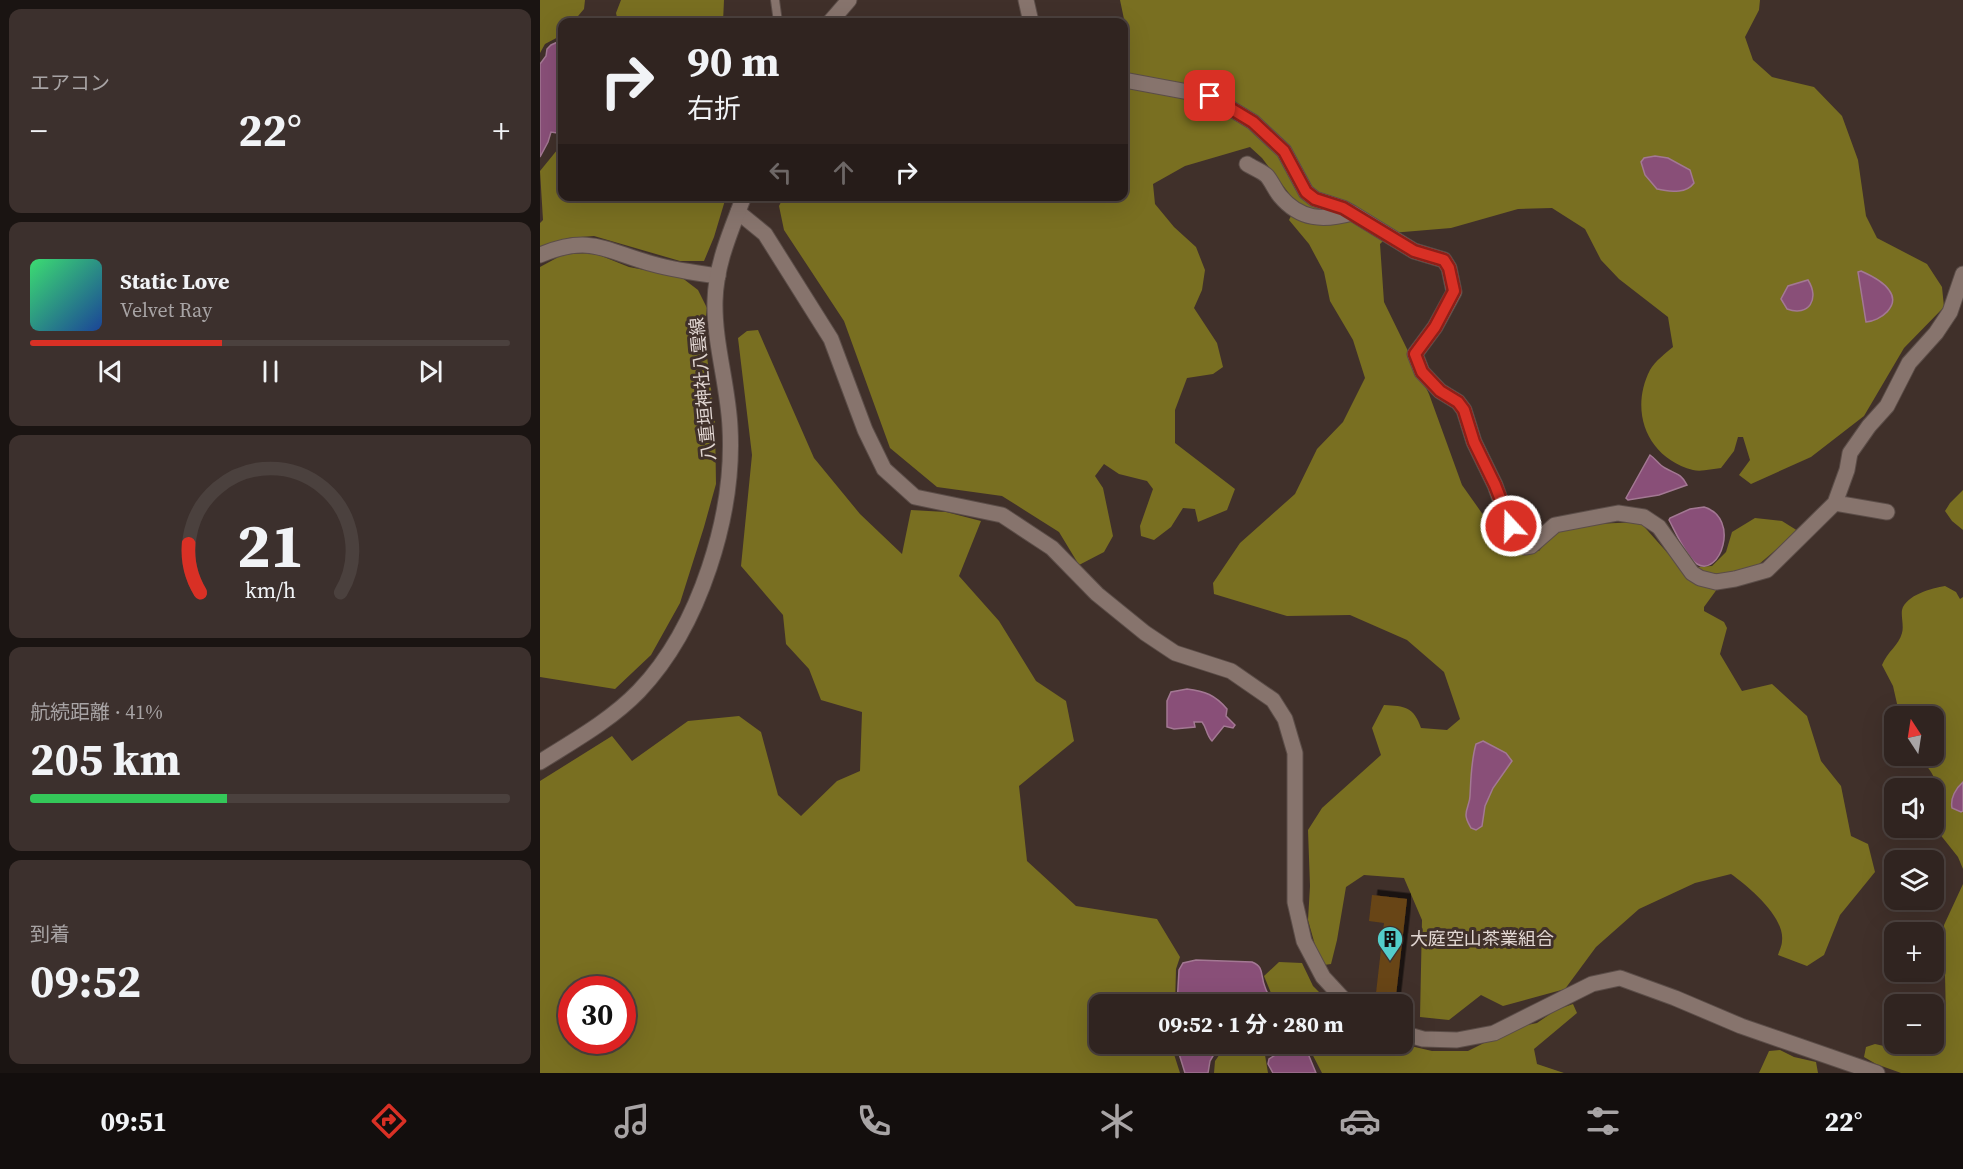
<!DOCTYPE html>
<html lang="ja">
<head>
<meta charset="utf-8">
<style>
  :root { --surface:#302420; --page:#3c302d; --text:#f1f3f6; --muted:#a8a4a5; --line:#4b413e; --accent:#d93025 }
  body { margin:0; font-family:"Source Serif 4","Noto Sans JP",serif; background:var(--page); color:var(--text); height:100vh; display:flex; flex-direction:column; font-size:22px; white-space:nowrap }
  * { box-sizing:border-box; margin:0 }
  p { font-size:20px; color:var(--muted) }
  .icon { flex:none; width:33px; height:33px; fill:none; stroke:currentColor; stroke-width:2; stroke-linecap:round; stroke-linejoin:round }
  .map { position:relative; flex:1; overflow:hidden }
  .side { display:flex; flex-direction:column; gap:9px; padding:9px; background:#1a1412; width:540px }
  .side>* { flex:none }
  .banner { position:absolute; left:18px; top:18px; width:570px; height:183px; border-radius:12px; box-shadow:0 6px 24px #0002,0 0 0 2px var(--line); background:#302420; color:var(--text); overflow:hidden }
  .needle { width:39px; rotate:348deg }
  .tools { position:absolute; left:1344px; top:706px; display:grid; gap:12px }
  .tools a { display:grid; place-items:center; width:60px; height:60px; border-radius:12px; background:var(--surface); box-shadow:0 6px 24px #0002,0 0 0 2px var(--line); font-size:30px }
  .speed { position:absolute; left:18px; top:976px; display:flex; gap:12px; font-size:30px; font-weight:700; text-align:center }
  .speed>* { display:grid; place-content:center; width:78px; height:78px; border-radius:50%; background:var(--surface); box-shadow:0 6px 24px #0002,0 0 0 2px var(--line); line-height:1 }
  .speed .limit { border:9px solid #d22; background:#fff; color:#111 }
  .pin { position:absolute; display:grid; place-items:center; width:51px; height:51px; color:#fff; margin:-26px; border-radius:12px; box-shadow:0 3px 9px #0006 }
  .me { position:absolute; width:66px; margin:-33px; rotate:339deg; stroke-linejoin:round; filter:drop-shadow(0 0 4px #0008) }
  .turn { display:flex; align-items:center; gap:21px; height:126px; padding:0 30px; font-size:27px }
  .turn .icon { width:78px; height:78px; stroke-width:2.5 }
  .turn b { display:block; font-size:42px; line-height:51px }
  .lanes { display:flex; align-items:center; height:57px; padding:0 30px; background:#0003; justify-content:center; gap:30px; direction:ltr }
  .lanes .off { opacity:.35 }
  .big { font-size:45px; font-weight:700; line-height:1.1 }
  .side .widget { flex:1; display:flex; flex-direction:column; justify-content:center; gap:9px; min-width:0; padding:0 21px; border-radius:12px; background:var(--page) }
  .side .dial { align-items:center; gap:0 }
  .dial svg { height:156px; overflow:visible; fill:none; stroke:var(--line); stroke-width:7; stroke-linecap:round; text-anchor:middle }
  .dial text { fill:var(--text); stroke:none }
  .song { display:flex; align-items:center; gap:18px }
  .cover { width:72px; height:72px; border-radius:9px; background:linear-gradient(135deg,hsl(140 70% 55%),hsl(220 70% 35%)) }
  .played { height:6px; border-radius:3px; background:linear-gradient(90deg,var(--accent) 40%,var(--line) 40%) }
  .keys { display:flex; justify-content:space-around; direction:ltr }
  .heat { display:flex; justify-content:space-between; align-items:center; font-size:33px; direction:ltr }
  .charge { height:9px; border-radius:4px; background:linear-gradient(90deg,#34c759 41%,var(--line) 0) }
  .trip { position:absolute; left:549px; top:994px; width:324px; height:60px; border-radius:12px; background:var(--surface); box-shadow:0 6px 24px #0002,0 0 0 2px var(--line); font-weight:700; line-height:60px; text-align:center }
  .menu { display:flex; height:96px; justify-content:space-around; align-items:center; background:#130e0d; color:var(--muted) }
  .menu .icon { width:42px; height:42px }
  .menu .selected { color:var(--accent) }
  .menu b { font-size:27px; color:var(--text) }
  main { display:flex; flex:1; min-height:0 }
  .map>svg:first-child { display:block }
  .forest { fill:#796f21; fill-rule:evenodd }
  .water { fill:#894f78; stroke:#a37893; stroke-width:1.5 }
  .building { fill:#684516; filter:url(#shadow) }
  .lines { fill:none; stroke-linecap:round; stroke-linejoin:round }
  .lane-casing { stroke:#5b4d48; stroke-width:10 }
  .street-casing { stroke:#5b4d48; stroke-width:17 }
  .secondary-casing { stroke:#5b4d48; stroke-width:17 }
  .lane { stroke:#87746d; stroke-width:8 }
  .street { stroke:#87746d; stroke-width:15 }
  .secondary { stroke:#87746d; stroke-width:15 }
  .route-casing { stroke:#8d1f18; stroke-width:15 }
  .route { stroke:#d93025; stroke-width:10 }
  .labels { text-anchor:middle; stroke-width:6; stroke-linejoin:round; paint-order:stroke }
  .street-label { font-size:18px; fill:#e1d6d2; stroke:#40302a }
  .poi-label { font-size:18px; fill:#e1d6d2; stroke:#40302a; text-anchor:start }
</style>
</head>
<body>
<main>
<section class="side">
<div class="widget"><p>エアコン</p>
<div class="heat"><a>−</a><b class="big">22°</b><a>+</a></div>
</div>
<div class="widget">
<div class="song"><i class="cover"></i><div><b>Static Love</b><p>Velvet Ray</p></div></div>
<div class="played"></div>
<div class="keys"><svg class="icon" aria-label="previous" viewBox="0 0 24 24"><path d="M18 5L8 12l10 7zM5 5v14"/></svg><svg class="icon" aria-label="pause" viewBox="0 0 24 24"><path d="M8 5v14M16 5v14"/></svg><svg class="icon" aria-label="next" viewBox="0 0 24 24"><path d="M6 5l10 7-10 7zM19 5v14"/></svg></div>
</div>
<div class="widget dial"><svg viewBox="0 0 100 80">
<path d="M14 69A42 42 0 1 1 86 69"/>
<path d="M14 69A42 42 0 0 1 8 44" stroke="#d93025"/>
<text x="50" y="56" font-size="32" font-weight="700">21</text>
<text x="50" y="72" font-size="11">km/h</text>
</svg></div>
<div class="widget"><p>航続距離 · 41%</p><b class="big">205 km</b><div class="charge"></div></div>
<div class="widget"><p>到着</p><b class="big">09:52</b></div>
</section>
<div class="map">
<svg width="1423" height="1073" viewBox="0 0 1423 1073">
  <defs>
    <filter id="shadow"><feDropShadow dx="5.5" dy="-5.5" stdDeviation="0" flood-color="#0009"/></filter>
  </defs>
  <rect width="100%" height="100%" fill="#40302a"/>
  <path class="forest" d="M0 0H45L44 9 33 22H22V35L5 44 0 53Z
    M81 0H184L183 22H78L76 13Z
    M580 0H1220L1219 10 1205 37 1213 60 1232 77 1274 87 1302 116 1318 160 1326 216 1337 238 1387 264 1402 287 1404 307 1364 348 1324 416 1271 457 1211 484 1199 475 1210 460 1203 437H1198L1194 451 1181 468C1172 469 1161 472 1153 470 1107 458 1089 411 1110 370 1115 361 1126 353 1133 347L1128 317 1079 279 1061 260 1045 229 1012 208 978 209 911 228 851 233 840 244 844 302 889 394 922 485 968 550 999 551 1014 531 1054 524 1100 522 1132 558 1158 567 1172 566 1186 552 1192 532 1215 518 1242 521 1258 531 1211 571 1180 585 1164 607V611L1184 622 1187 628 1180 654 1202 691 1232 684 1267 716 1281 761 1301 786 1311 836 1328 844 1335 872 1300 915 1284 955 1267 966 1238 955C1239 951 1242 946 1242 941 1245 917 1209 887 1191 874L1155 883 1099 909 1056 947 1025 989 963 1006 941 995 909 1020 880 1017 882 920 864 878 824 875 806 887 797 940 791 964 784 965 775 945 768 920 770 886 768 830 782 808 841 755 832 728 844 705C865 706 874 707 881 728L907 730 920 719 904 672 867 640 810 615 747 616 674 594 673 583 700 543 755 494 777 449 803 422 825 378 813 340 790 301 784 272 769 244 749 220 757 204 722 158 710 147 645 166 613 184 615 204 634 227 656 247 665 270 662 290 654 308 677 343 683 367 673 374 647 378 635 410V443L695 489 687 510 658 522 655 509 643 508 631 527 614 540 601 536 600 526 613 489 607 481 579 474 564 464 555 476 563 488 573 536 564 552 539 565 519 532 462 496 397 487 350 448 304 321 244 230 239 206 244 196H584V46L589 43Z
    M22 144V196L186 197 174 237 164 261H140L54 236 28 238 0 249V223L3 220 0 171Z
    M54 253 89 267 141 277 158 290 167 308 164 332 175 421 176 484 164 527 140 603 111 655 75 689 0 677V267L24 254Z
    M218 330 274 458 320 514 362 554 371 510 406 512 441 521 419 576 459 621 496 681 526 701 534 741 479 786 487 861 536 906 617 919 640 957 636 969 635 1005H560V1044H633V1051L640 1073H0V781L72 736 92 761 148 721 199 716 221 732 238 795 261 816 297 781 320 771 322 712 281 700 269 669 246 644 243 615 201 566 212 455 198 338 207 331ZM32 990H82V1041H32Z
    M1423 490V530L1412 521 1405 511 1410 503Z
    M1405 586 1416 592 1420 599 1423 597V869L1418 857 1395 828 1394 798 1401 790 1391 772 1380 756H1394V717H1360L1353 686 1342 665C1347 652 1359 645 1362 633 1364 626 1361 617 1362 610 1366 595 1392 588 1405 586Z
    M1423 884V1073H1361L1336 1064 1324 1057 1326 1047 1335 1044 1357 1049 1358 1044H1394V1032L1406 1020 1404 925Z
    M739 962 762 963 773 986 792 1005H740L731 993 724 976Z
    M1033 1004 1037 1013 994 1049 997 1064 1024 1073H782L767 1044H862L892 1051H928L974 1028 997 1023 1016 1010Z
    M687 1044H717L724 1049 728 1073H674L675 1061Z
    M1240 1050 1254 1057 1276 1062 1278 1073H1219L1229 1051Z"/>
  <path class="water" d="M22 40V128L17 133 11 132 8 142 0 157V64L6 56 7 49 11 45Z
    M1115 156 1128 158 1150 170 1154 183C1145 195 1130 191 1117 189L1105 175 1101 162 1104 158Z
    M1321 271C1330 275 1343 281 1349 290 1361 306 1340 321 1326 322L1318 272Z
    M1268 280C1280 299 1269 317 1247 309L1241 299 1248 286Z
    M1110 455C1116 459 1119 465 1125 468 1135 474 1141 473 1147 485L1119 495 1088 500 1086 498Z
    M1164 507C1201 518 1180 578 1157 564 1147 558 1135 531 1129 520L1130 518 1150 509Z
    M647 689C665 691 675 695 687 709L686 716 695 725 693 728 684 726 672 741C666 735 667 728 662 722H654L655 727 634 729 627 727V701L631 692Z
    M943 741 966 753 972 761 953 788 945 806 942 826 936 830 931 828C929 824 926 820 926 815 926 808 930 803 930 796 931 778 931 761 936 744Z
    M1423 782V811L1421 812 1412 808C1410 798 1416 788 1423 782Z
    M656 960 712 962C725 967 720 976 725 987 727 994 731 999 736 1005H637L639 970 643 963Z
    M636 1044H680L670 1061 668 1073H645Z
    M752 1044H764L776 1073H733L728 1064 729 1059Z"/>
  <path class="building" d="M832 895 867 899 855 1004 835 1002 844 923 829 921Z"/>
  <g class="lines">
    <g class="lane-casing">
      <path id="lane" d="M235 0 238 22"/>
    </g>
    <g class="street-casing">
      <path id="street" d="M486 0 491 22
        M584 80 670 96 713 122 744 151 766 192 775 199 803 208 812 213
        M707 164C713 168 722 171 727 176 732 182 735 190 740 196 760 220 783 221 812 213L874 251 904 260 909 268 914 292 895 327 875 354 882 372 900 391 918 402 924 410 934 442 955 485 975 541 985 547 991 546 1015 525 1078 513 1104 517 1119 527 1152 573 1160 578 1176 582 1195 579 1227 570 1295 503 1307 470 1310 453 1329 426 1347 406 1369 363 1396 333 1410 312 1423 274
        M198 212 225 234 291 339 325 430 344 469 375 497 462 515 512 548 557 594 605 633 635 653 691 671 733 700 745 719 755 753V902L764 941 783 977 809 1005
        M0 255C51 234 65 251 113 264 134 270 156 273 178 276
        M1295 503 1347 512
        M862 1033 883 1039 917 1040 954 1033 1052 984 1080 978 1135 998 1201 1026 1337 1073"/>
    </g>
    <g class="secondary-casing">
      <path id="secondary" d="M290 22 309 0
        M0 762C35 740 71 720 99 691 160 627 195 514 190 427 188 385 174 343 175 301 176 263 191 231 204 196"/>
    </g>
    <use href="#lane" class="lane"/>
    <use href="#street" class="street"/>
    <use href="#secondary" class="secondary"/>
  </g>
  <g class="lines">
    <g class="route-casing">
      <path id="route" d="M670 96 713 122 744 151 766 192 775 199 803 208 874 251 904 260 909 268 914 291 895 327 875 354 882 372 900 391 918 402 924 410 934 442 955 485 971 526"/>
    </g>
    <use href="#route" class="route"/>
  </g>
  <defs>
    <g id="building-pin" transform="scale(1.35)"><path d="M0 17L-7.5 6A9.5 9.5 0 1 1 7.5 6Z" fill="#53cdca" stroke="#40302a"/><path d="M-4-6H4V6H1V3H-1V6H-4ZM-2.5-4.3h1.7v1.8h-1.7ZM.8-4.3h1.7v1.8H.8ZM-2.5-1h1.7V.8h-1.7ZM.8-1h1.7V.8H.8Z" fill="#111"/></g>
  </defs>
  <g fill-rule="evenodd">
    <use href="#building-pin" x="850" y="939"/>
  </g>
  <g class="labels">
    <g class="street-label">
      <text transform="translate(163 389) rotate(-95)" y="6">八重垣神社八雲線</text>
    </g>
    <g class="poi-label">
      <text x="870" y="945">大庭空山茶業組合</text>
    </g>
  </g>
</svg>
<div class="tools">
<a><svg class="needle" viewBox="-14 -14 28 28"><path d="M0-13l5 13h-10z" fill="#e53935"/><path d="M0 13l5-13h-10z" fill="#a8a4a5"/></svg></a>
<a><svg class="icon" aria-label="sound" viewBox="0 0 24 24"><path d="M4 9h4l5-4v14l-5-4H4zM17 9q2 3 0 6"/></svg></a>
<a><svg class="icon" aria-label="layers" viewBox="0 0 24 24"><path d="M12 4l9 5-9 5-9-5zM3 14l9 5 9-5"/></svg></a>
<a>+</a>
<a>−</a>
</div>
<div class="speed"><div class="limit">30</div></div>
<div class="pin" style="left:670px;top:96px;background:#d93025"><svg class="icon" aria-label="arrive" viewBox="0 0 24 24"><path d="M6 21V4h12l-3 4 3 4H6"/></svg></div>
<svg class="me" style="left:971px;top:526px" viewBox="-20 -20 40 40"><circle r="17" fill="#d93025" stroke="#fff" stroke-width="3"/><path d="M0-11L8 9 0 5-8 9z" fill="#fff"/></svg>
<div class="trip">09:52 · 1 分 · 280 m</div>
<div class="banner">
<div class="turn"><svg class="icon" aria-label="right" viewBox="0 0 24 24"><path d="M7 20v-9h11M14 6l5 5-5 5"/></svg><div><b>90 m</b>右折</div></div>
<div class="lanes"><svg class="icon off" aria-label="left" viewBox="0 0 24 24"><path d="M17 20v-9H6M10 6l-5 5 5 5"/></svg><svg class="icon off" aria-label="ahead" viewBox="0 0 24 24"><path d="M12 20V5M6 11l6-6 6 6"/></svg><svg class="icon" aria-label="right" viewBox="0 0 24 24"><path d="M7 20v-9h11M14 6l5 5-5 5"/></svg></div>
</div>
</div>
</main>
<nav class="menu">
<b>09:51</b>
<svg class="icon selected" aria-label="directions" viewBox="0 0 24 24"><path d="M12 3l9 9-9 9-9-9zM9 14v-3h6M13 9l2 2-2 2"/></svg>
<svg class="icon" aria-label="music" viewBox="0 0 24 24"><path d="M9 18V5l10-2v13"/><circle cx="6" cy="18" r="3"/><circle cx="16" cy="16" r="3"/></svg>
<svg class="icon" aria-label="phone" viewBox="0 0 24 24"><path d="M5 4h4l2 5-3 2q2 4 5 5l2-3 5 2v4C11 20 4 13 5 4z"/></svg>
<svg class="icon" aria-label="climate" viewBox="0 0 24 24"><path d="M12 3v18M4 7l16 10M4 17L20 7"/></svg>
<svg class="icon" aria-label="car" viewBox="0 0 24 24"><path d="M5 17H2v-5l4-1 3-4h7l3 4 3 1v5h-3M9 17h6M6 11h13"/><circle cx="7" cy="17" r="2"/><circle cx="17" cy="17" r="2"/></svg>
<svg class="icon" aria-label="filters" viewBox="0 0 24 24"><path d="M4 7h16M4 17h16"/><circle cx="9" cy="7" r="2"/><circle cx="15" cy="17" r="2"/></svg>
<b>22°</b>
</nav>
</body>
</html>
